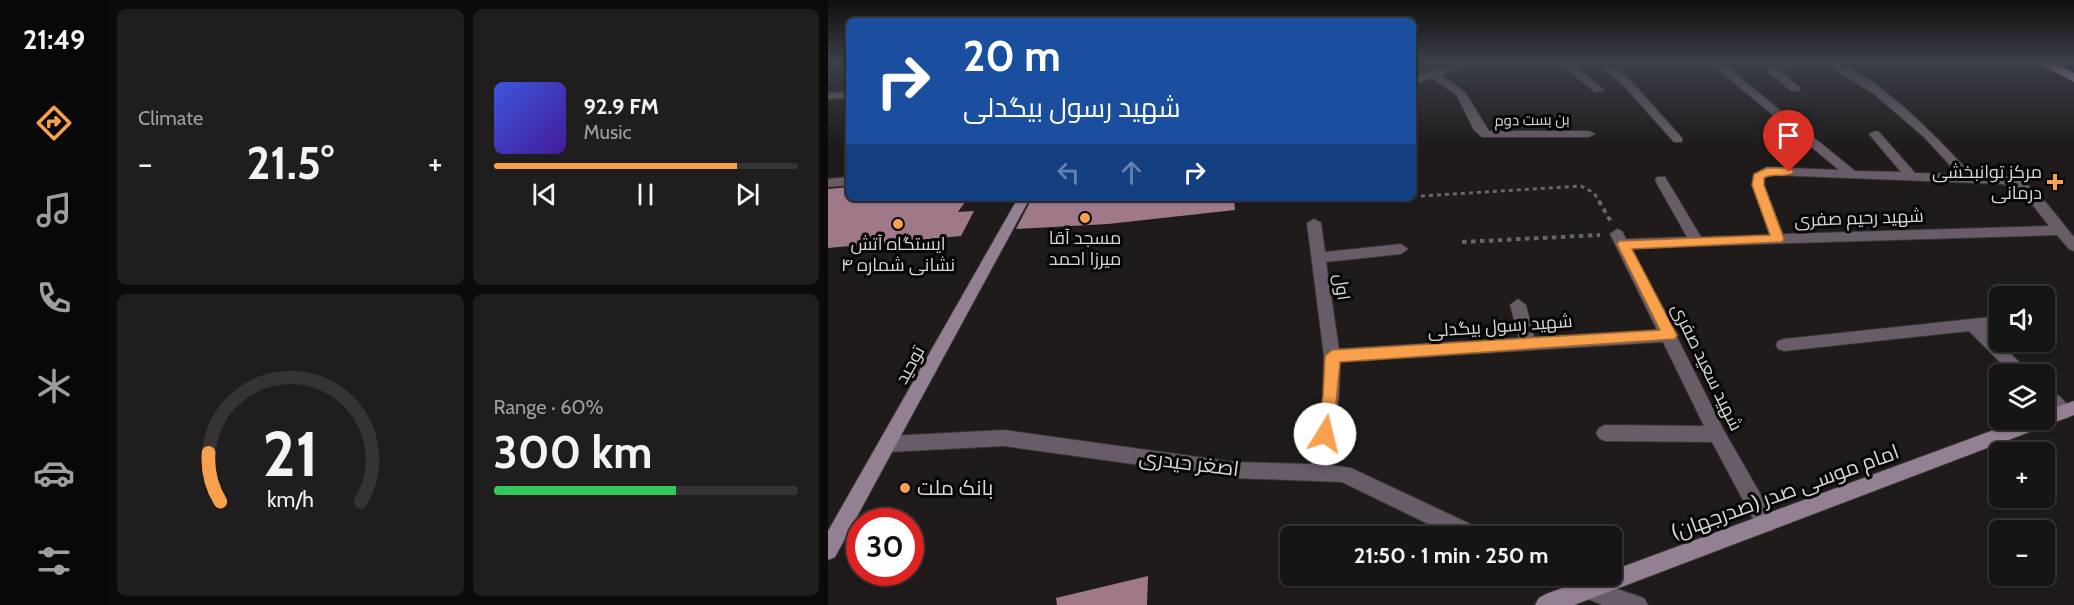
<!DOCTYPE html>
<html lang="en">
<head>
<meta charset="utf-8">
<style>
  :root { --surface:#161414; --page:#1f1d1d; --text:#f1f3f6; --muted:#9e9ea0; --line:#353334; --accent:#f8a04c }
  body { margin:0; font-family:Cabin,Cairo,sans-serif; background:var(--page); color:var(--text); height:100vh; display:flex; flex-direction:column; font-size:22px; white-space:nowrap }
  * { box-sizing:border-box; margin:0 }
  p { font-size:20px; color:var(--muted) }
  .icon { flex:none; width:33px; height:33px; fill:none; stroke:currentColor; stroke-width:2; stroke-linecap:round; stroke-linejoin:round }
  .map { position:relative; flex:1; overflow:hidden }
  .details { display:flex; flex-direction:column; gap:9px; padding:9px; background:#0c0b0b; width:720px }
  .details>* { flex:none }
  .guide { position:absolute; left:18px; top:18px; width:570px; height:183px; border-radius:9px; box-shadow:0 2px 4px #0004,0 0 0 2px var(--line); background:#1a4fa0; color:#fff; overflow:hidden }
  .buttons { position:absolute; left:1161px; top:286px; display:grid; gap:12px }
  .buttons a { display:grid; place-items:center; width:66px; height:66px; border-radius:9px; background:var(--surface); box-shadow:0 2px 4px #0004,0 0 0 2px var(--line); font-size:30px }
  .speed { position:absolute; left:18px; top:508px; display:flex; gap:12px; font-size:30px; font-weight:700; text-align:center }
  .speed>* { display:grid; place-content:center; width:78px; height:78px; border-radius:50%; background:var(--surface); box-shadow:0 2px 4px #0004,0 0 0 2px var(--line); line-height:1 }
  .speed .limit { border:9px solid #d22; background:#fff; color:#111 }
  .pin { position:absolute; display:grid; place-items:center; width:51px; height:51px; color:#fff; margin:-62px -26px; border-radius:50% 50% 50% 0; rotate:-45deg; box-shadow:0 0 6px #0007 }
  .pin .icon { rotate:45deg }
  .me { position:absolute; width:66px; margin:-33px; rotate:9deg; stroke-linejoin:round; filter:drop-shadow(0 0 4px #0008) }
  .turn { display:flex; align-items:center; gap:21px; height:126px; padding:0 18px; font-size:27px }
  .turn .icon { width:78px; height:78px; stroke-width:2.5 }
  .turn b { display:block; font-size:42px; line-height:51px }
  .lanes { display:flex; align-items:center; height:57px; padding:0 18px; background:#0003; justify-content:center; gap:30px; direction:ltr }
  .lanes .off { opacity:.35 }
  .big { font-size:45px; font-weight:700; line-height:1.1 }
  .details .tile { flex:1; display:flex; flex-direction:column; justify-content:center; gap:9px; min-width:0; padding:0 21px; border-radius:9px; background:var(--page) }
  .details .dial { align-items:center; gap:0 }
  .dial svg { height:156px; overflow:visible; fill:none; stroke:var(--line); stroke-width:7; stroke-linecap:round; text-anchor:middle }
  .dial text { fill:var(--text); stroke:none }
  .song { display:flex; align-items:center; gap:18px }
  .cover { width:72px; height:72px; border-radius:9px; background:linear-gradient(135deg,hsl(230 70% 55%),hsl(260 70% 35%)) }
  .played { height:6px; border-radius:3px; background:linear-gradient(90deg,var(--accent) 80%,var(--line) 80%) }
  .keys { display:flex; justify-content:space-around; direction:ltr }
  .heat { display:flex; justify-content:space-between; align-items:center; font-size:33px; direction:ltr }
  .charge { height:9px; border-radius:4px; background:linear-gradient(90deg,#34c759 60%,var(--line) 0) }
  .details .tiles { flex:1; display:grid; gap:9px; grid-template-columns:repeat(2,1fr) }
  .trip { position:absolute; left:452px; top:526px; width:342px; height:60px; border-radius:9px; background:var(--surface); box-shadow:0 2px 4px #0004,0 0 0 2px var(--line); font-weight:700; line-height:60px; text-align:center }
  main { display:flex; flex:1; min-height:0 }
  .tabs { display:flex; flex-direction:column; width:108px; justify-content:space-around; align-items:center; background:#090808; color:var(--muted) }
  .tabs .icon { width:42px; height:42px }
  .tabs .current { color:var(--accent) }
  .tabs b { font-size:27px; color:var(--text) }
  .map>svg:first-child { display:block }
  .building { fill:#9f7987 }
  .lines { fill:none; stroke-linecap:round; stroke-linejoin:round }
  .street-casing { stroke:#383534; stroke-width:2 }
  .secondary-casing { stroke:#383534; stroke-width:2 }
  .highway-casing { stroke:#383534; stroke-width:2 }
  .path-far1 { stroke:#686665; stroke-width:3; stroke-dasharray:4 4; stroke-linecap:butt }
  .path { stroke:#686665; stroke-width:4; stroke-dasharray:4.5 4.5; stroke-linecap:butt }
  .street { fill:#675c67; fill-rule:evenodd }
  .secondary { fill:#938092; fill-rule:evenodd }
  .highway { fill:#d4b6d2; fill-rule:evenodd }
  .route { fill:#f8a04c; stroke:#a16831; stroke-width:1.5 }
  .poi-dot { fill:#f8a04c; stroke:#070606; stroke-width:2 }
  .labels { text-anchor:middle; stroke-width:6; stroke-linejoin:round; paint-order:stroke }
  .far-street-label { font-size:15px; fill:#d9d7d6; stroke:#070606 }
  .poi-label { font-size:18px; fill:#d9d7d6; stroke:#070606 }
  .street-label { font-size:18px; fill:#d9d7d6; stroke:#070606 }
  .near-street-label { font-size:21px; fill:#d9d7d6; stroke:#070606 }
  .near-poi-label { font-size:21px; fill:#d9d7d6; stroke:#070606; text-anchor:start }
</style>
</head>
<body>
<main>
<nav class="tabs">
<b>21:49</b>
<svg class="icon current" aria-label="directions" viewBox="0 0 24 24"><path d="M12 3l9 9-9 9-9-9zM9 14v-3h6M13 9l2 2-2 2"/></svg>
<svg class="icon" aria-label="music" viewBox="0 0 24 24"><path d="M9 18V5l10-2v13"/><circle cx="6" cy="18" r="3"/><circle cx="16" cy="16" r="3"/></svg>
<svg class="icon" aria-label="phone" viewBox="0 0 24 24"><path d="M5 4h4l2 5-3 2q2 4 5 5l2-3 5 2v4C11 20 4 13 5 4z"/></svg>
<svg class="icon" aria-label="climate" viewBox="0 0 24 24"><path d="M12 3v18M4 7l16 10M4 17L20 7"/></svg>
<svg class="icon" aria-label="car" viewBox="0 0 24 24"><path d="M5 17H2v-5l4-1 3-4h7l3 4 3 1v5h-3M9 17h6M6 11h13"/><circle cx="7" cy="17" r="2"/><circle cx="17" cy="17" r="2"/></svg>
<svg class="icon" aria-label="filters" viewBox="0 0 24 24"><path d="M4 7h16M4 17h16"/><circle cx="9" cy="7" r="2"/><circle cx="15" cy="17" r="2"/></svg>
</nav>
<section class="details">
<div class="tiles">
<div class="tile"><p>Climate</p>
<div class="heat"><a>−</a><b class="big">21.5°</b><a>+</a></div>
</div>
<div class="tile">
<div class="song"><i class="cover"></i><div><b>92.9 FM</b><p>Music</p></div></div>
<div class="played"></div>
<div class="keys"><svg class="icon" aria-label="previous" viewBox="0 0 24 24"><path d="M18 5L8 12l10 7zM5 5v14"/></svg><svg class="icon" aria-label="pause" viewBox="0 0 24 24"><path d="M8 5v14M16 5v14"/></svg><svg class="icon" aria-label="next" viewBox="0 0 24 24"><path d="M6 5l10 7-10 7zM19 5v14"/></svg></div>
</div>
<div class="tile dial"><svg viewBox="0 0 100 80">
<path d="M14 69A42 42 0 1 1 86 69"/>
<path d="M14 69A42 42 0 0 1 8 44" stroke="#f8a04c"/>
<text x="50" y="56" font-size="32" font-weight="700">21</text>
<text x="50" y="72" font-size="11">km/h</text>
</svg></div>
<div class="tile"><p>Range · 60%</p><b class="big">300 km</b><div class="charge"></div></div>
</div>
</section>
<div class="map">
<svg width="1246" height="605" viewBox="0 0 1246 605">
  <rect width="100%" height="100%" fill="#1e1b1a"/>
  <path class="building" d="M21 187V198H140L130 212 146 211 133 236 0 248V189Z
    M204 198H406L407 210 280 224 188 229Z
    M320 576 319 605H229L228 598Z"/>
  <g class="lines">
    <g class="street-casing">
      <path id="street" d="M629 62H644L613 75 637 92 661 131H761L767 134 761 137H654L646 130 629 96 604 78 585 85V78Z
        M730 62H742L776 90 767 92Z
        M768 62H780L804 82 854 138V142H846L796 86Z
        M881 62H893L1027 171 1073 172 1041 134 1047 131 1051 132 1087 173 1130 174 1096 137 1046 94 995 62C1040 62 1114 143 1144 175 1159 176 1176 174 1191 180 1209 187 1233 222 1246 237V251L1241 249 1229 235 803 248 845 330 850 335 849 337 895 429 945 516 948 523 945 530 938 532 931 530 884 442 777 441 771 438 768 433 771 428 777 425 876 426 835 342 512 362 511 396 501 465 523 468 655 530 658 537H627L514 482 406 478 176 446 61 452 55 450 52 444 55 438 61 436 176 430 406 462 483 464 495 396 496 356 479 223 486 219 493 223 497 252 573 244 580 249 573 254 498 262 511 349 691 338 682 305 690 299 698 305 706 337 829 330 782 234 789 229 794 231 798 239 859 237 827 180 829 177H837L873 237 942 235 924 185 926 174 939 167 1011 170ZM942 175 1174 184C1196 189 1208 210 1221 226L955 234 936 185V178Z
        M953 62H969L951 71 972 87V91H964L940 72 943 66Z
        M21 92V98L0 99V93Z
        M21 177V185L0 187V179Z
        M1172 316V328L1158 329 1204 375H1185L1141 331 956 351 950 349 948 345 950 341 956 339Z
        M1216 387C1227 391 1239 402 1244 412L1241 417C1230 421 1224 413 1216 405Z
        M719 576H751L816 598 820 605H774L722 583Z"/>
    </g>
    <g class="secondary-casing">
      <path id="secondary" d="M190 198H202L7 557 0 560V531Z
        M1246 401V415L746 605H707L711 598 718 594 768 576H783V571L1193 420H1216V411Z"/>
    </g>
    <g class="highway-casing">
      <path id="highway" d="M1209 62H1225L1246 73V82Z"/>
    </g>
    <path class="path-far1" d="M593 196 753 186 766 193 772 203"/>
    <path class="path" d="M771 201 783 222
      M634 242 772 235"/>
    <use href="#street" class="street"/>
    <use href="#secondary" class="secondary"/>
    <use href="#highway" class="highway"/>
  </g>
  <linearGradient id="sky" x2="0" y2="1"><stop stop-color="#100f0e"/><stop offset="0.42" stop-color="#3b3f49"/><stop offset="1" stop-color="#3b3f49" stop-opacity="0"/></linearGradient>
  <rect width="1246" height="147" fill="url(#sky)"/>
  <path class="route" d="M939 168H961L966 172C958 179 945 172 936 178V185L956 239 954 242 804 249 849 335 847 339 512 362 505 434 502 439H491L489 434 495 396 497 356 504 350 832 330 789 244 791 241 942 235 924 185 926 174Z"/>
  <g class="poi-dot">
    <path d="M1224 173h6v6h6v6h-6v6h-6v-6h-6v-6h6z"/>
    <circle cx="257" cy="218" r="6"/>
    <circle cx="70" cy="224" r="6"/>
    <circle cx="77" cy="488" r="6"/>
  </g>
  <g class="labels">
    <g class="far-street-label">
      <text transform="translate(704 120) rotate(-1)" y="5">بن بست دوم</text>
    </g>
    <g class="poi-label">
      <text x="1214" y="178" text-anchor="end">مرکز توانبخشی<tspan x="1214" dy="21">درمانی</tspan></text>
      <text x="257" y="244">مسجد آقا<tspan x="257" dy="21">میرزا احمد</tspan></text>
      <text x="70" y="250">ایستگاه آتش<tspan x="70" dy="21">نشانی شماره ۴</tspan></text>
    </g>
    <g class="street-label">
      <text transform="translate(1031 218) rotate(-2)" y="6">شهید رحیم صفری</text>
      <text transform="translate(514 287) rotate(82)" y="6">اول</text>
      <text transform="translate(672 326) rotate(-4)" y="6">شهید رسول بیگدلی</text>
      <text transform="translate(82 365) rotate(-61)" y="6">توحید</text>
      <text transform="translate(879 367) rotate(64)" y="6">شهید سعید صفری</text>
    </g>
    <g class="near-street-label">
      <text transform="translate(361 463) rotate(7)" y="7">اصغر حیدری</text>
      <text transform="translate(957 492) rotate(-20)" y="7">(صدرجهان) امام موسی صدر</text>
    </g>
    <g class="near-poi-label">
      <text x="89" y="495">بانک ملت</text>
    </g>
  </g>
</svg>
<div class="buttons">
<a><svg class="icon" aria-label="sound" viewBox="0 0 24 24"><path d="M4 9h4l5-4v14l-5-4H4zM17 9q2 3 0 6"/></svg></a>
<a><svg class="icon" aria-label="layers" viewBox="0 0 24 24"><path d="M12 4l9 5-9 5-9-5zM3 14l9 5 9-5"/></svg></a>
<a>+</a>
<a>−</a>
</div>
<div class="speed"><div class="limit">30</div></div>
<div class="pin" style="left:961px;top:172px;background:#d93025"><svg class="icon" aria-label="arrive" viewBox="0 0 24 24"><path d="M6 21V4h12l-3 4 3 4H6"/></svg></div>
<svg class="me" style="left:497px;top:434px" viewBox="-20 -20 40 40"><circle r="19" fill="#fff"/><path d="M0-13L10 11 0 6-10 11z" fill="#f8a04c"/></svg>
<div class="trip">21:50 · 1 min · 250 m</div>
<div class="guide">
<div class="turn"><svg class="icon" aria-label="right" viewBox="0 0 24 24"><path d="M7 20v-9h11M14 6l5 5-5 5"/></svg><div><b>20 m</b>شهید رسول بیگدلی</div></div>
<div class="lanes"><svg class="icon off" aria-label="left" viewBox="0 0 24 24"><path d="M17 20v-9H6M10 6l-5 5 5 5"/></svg><svg class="icon off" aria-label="ahead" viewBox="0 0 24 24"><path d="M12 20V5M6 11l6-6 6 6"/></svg><svg class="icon" aria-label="right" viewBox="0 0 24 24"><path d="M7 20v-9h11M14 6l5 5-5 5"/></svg></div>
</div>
</div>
</main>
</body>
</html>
